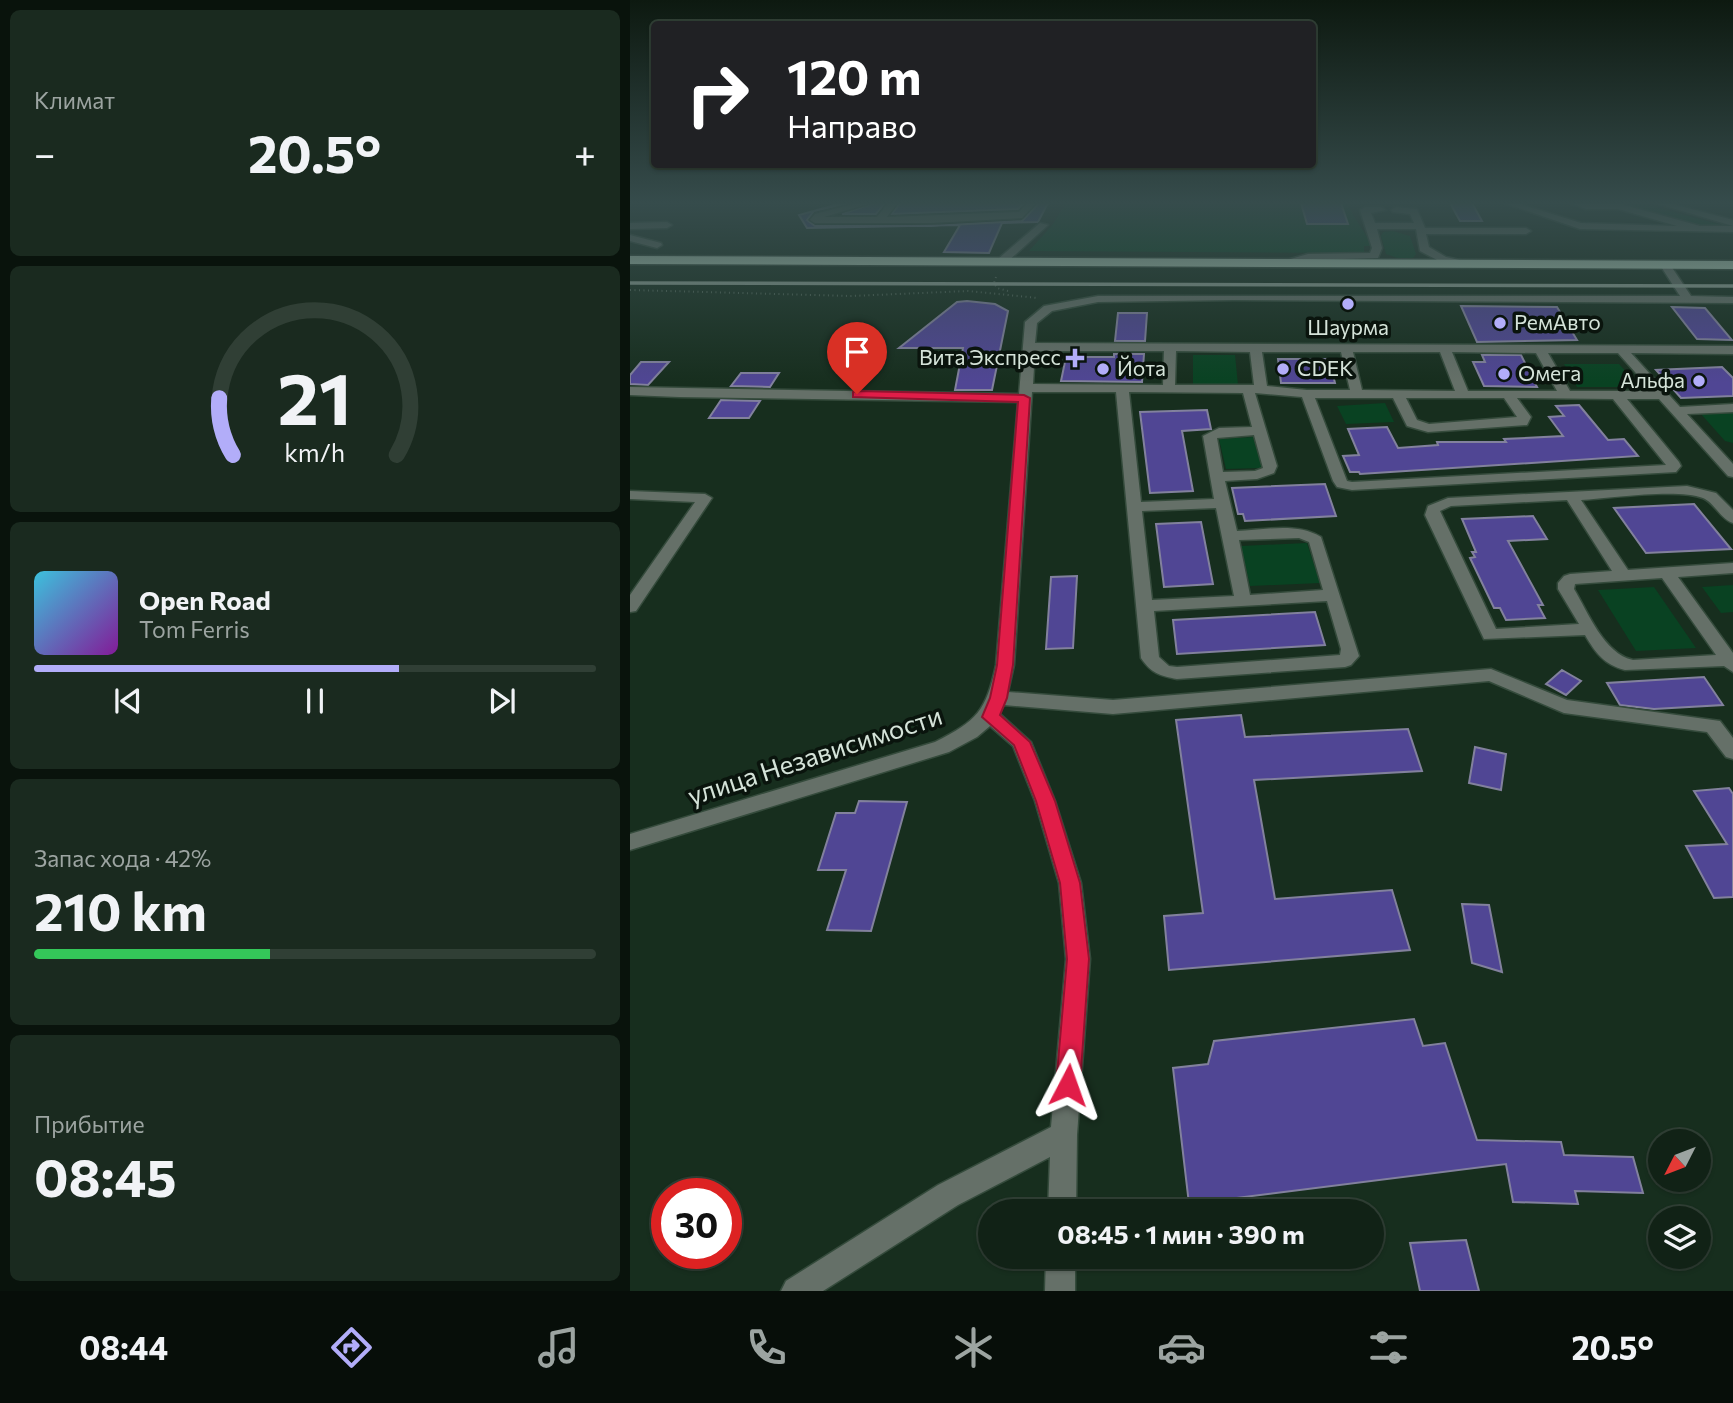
<!DOCTYPE html>
<html lang="ru">
<head>
<meta charset="utf-8">
<style>
  :root { --surface:#112216; --page:#1a2a1f; --text:#f1f3f6; --muted:#9ca4a1; --line:#303f35; --accent:#b2adf9 }
  body { margin:0; font-family:Commissioner,sans-serif; background:var(--page); color:var(--text); height:100vh; display:flex; flex-direction:column; font-size:26px; white-space:nowrap }
  * { box-sizing:border-box; margin:0 }
  p { font-size:23px; color:var(--muted) }
  .icon { flex:none; width:38px; height:38px; fill:none; stroke:currentColor; stroke-width:2; stroke-linecap:round; stroke-linejoin:round }
  .map { position:relative; flex:1; overflow:hidden }
  .sheet { display:flex; flex-direction:column; gap:10px; padding:10px; background:#09130c; width:630px }
  .sheet>* { flex:none }
  .hud { position:absolute; left:21px; top:21px; width:665px; height:147px; border-radius:7px; box-shadow:0 2px 5px #0004,0 0 0 2px var(--line); background:#202124; color:#fff; overflow:hidden }
  .needle { width:46px; rotate:228deg }
  .controls { position:absolute; left:1018px; top:1129px; display:grid; gap:14px }
  .controls a { display:grid; place-items:center; width:63px; height:63px; border-radius:50%; background:var(--surface); box-shadow:0 2px 5px #0004,0 0 0 2px var(--line); font-size:35px }
  .speed { position:absolute; left:21px; top:1178px; display:flex; gap:14px; font-size:35px; font-weight:700; text-align:center }
  .speed>* { display:grid; place-content:center; width:91px; height:91px; border-radius:50%; background:var(--surface); box-shadow:0 2px 5px #0004,0 0 0 2px var(--line); line-height:1 }
  .speed .limit { border:10px solid #d22; background:#fff; color:#111 }
  .pin { position:absolute; display:grid; place-items:center; width:60px; height:60px; color:#fff; margin:-72px -30px; border-radius:50% 50% 50% 0; rotate:-45deg; box-shadow:0 0 7px #0007 }
  .pin .icon { rotate:45deg }
  .me { position:absolute; width:77px; margin:-38px; rotate:4deg; stroke-linejoin:round; filter:drop-shadow(0 0 5px #0008) }
  .turn { display:flex; align-items:center; gap:24px; height:147px; padding:0 21px; font-size:32px }
  .turn .icon { width:91px; height:91px; stroke-width:2.5 }
  .turn b { display:block; font-size:49px; line-height:60px }
  .big { font-size:52px; font-weight:700; line-height:1.1 }
  .sheet .tile { flex:1; display:flex; flex-direction:column; justify-content:center; gap:10px; min-width:0; padding:0 24px; border-radius:10px; background:var(--page) }
  .sheet .dial { align-items:center; gap:0 }
  .dial svg { height:182px; overflow:visible; fill:none; stroke:var(--line); stroke-width:7; stroke-linecap:round; text-anchor:middle }
  .dial text { fill:var(--text); stroke:none }
  .song { display:flex; align-items:center; gap:21px }
  .cover { width:84px; height:84px; border-radius:10px; background:linear-gradient(135deg,hsl(190 70% 55%),hsl(290 70% 35%)) }
  .played { height:7px; border-radius:4px; background:linear-gradient(90deg,var(--accent) 65%,var(--line) 65%) }
  .keys { display:flex; justify-content:space-around; direction:ltr }
  .heat { display:flex; justify-content:space-between; align-items:center; font-size:38px; direction:ltr }
  .charge { height:10px; border-radius:5px; background:linear-gradient(90deg,#34c759 42%,var(--line) 0) }
  .trip { position:absolute; left:348px; top:1199px; width:406px; height:70px; border-radius:35px; background:var(--surface); box-shadow:0 2px 5px #0004,0 0 0 2px var(--line); font-weight:700; line-height:70px; text-align:center }
  .tabs { display:flex; height:112px; justify-content:space-around; align-items:center; background:#070e09; color:var(--muted) }
  .tabs .icon { width:49px; height:49px }
  .tabs .active { color:var(--accent) }
  .tabs b { font-size:32px; color:var(--text) }
  main { display:flex; flex:1; min-height:0 }
  .map>svg:first-child { display:block }
  .green { fill:#094222 }
  .building { fill:#504694; stroke:#82819d; stroke-width:2 }
  .lines { fill:none; stroke-linecap:round; stroke-linejoin:round }
  .minor-casing { stroke:#354b3c; stroke-width:3 }
  .highway-casing { stroke:#354b3c; stroke-width:3 }
  .path { stroke:#536759; stroke-width:2; stroke-dasharray:1 3.5; stroke-linecap:butt }
  .minor { fill:#657068; fill-rule:evenodd }
  .highway { fill:#b9d5c0; fill-rule:evenodd }
  .rail { stroke:#92a397; stroke-width:3.5 }
  .route { fill:#e11d48; stroke:#92132f; stroke-width:2 }
  .poi-dot { fill:#b2adf9; stroke:#0a140d; stroke-width:2.5 }
  .labels { text-anchor:middle; stroke-width:7; stroke-linejoin:round; paint-order:stroke }
  .far-poi-label { font-size:21px; fill:#d5e3d9; stroke:#0a140d; text-anchor:start }
  .street-label { font-size:26px; fill:#d5e3d9; stroke:#0a140d }
</style>
</head>
<body>
<main>
<section class="sheet">
<div class="tile"><p>Климат</p>
<div class="heat"><a>−</a><b class="big">20.5°</b><a>+</a></div>
</div>
<div class="tile dial"><svg viewBox="0 0 100 80">
<path d="M14 69A42 42 0 1 1 86 69"/>
<path d="M14 69A42 42 0 0 1 8 44" stroke="#b2adf9"/>
<text x="50" y="56" font-size="32" font-weight="700">21</text>
<text x="50" y="72" font-size="11">km/h</text>
</svg></div>
<div class="tile">
<div class="song"><i class="cover"></i><div><b>Open Road</b><p>Tom Ferris</p></div></div>
<div class="played"></div>
<div class="keys"><svg class="icon" aria-label="previous" viewBox="0 0 24 24"><path d="M18 5L8 12l10 7zM5 5v14"/></svg><svg class="icon" aria-label="pause" viewBox="0 0 24 24"><path d="M8 5v14M16 5v14"/></svg><svg class="icon" aria-label="next" viewBox="0 0 24 24"><path d="M6 5l10 7-10 7zM19 5v14"/></svg></div>
</div>
<div class="tile"><p>Запас хода · 42%</p><b class="big">210 km</b><div class="charge"></div></div>
<div class="tile"><p>Прибытие</p><b class="big">08:45</b></div>
</section>
<div class="map">
<svg width="1103" height="1291" viewBox="0 0 1103 1291">
  <rect width="100%" height="100%" fill="#172e1e"/>
  <path class="green" d="M436 203H718C723 220 735 229 741 246H734V253L399 251 423 224Z
    M981 203H1010L1103 228 1070 227Z
    M763 231 780 236 786 254 783 258 773 260 756 254 751 236 753 232Z
    M563 355H605L608 385H563Z
    M934 364H989L1010 387H947Z
    M755 403 764 422 716 424 707 406Z
    M1103 413V443L1095 441 1071 414Z
    M623 437 632 468 596 469 589 439Z
    M677 543 690 583 620 586 611 546Z
    M1103 585V612L1091 613 1072 587Z
    M1024 587 1066 648 1006 651 968 590Z"/>
  <path class="building" d="M212 203H218L184 211 177 220 185 226H301L392 221 409 203H418L408 222 372 223 359 253 314 252 330 225 177 228 169 215Z
    M244 203H255L246 214H212Z
    M270 203H394L388 209 262 214Z
    M671 203H711L718 224H677Z
    M820 203H842L852 221H830Z
    M337 301 365 304 378 311 362 390H325L333 348H269L327 302Z
    M831 306 927 307 947 340 847 342Z
    M1042 307 1075 308 1102 340 1067 339Z
    M488 313H517L515 341H485Z
    M484 354H514L512 382 431 381 436 357H484Z
    M852 355H891L907 387 854 386 843 362H855Z
    M648 359H699L705 383H651Z
    M11 362H39L18 385 0 384V375Z
    M1092 367 1103 378V396L1051 398 1026 370Z
    M111 373H149L140 387 101 386Z
    M91 400 130 401 119 418H79Z
    M949 405 978 440 994 439 1008 456 730 474 729 472H720L713 456 729 455 718 429 757 427 768 448 808 445 807 442H876L874 439 933 436 919 417 934 416 926 406Z
    M577 410 581 429 552 431 563 491 520 493 510 412Z
    M695 484 706 516 615 521 613 514H608L602 488Z
    M1064 504 1101 549 1016 553 984 508Z
    M903 516 917 539 878 541 913 605H908L915 618 876 620 870 608H864L840 558 845 557 842 552H846L832 519Z
    M571 522 583 584 534 587 526 524Z
    M447 576 443 648 416 649 421 577Z
    M685 612 695 645 547 654 543 620Z
    M932 670 951 681 936 695 916 684Z
    M1074 677 1093 705 1024 709 990 705 977 683Z
    M611 715 615 737 778 729 792 771 624 780 645 899 762 890 780 950 539 970 534 916 573 913 546 720Z
    M845 747 876 754 871 790 839 783Z
    M1099 788 1103 794V897L1084 898 1056 846 1097 844 1064 791Z
    M229 801 277 802 241 931 197 930 216 870H188L206 813H225Z
    M832 904 859 905 872 972 842 963Z
    M784 1019 793 1046 815 1043 847 1140 931 1142 934 1155 1003 1157 1013 1193 945 1191 948 1204 883 1202 876 1164 559 1204 543 1068 578 1064 584 1041Z
    M836 1240 849 1291H790L780 1243Z"/>
  <g class="lines">
    <g class="minor-casing">
      <path id="minor" d="M227 203H241L194 217H247L258 203H267L257 217 389 212 397 203H406L392 218 301 223H185L180 220 185 214Z
        M874 203H887L951 223 1047 226 988 209H956L941 203H987L1070 226H1103V232L950 229Z
        M1025 203H1039L1103 220V226Z
        M735 207H751L756 210 741 213 745 223H784L780 214 763 212 761 210 766 207 787 209 795 228H896L901 231 896 234H796L799 247 816 257 834 261 835 263 830 266 809 261 790 251 786 229H747L752 248 748 258 679 260 657 264V260L678 254 740 253 742 248 730 210Z
        M0 223 37 222 42 225 37 228 0 229Z
        M410 223 418 225 376 263H368V259Z
        M0 235 31 243 32 245 27 248 0 241Z
        M1035 262 1039 263 1061 296 1103 297V303L604 300 468 302 422 311 407 323 405 343 1103 346V354L1001 353 1050 407 1103 404V412L1057 414 1103 464V477L1098 476 1029 399H997L1049 462 1051 466 1046 472 722 490 707 487 703 481 672 397 625 393 647 466 644 473 627 479 595 481 607 531C634 530 667 522 691 537L729 656 721 665 715 667 547 679C530 676 521 673 511 658L486 392H402L384 665 378 692 483 700 861 669 937 700 1090 721 1103 738V759L1096 757 1077 732 934 713 859 681 483 714 374 705 369 713 401 742 425 801 451 883 460 959 447 1135 446 1211H418L420 1157 328 1205 193 1291H151L156 1281 308 1185 421 1127 436 959 429 883 405 801 383 746 360 726 347 737 319 752 0 850V834L305 742C347 721 356 711 366 665L388 402 49 397 0 395V387L389 394 395 322 414 306 468 296H1050L1030 265ZM405 351H534L533 385 403 384ZM546 351 620 352 624 385H545ZM632 352H711L720 390H677L637 386ZM723 352H810L825 391 732 390ZM822 352 906 353 927 391H838ZM918 353H988L1022 391H940ZM499 392 613 393 622 427 589 428 573 436 584 499 511 502ZM685 398H763L777 426 798 432 897 425 901 417 887 398 983 399 1036 465 722 482 717 481ZM776 398H874L887 417 799 424 787 420ZM624 435 633 468 625 471 593 472 587 438ZM586 508 604 596 522 600 512 511ZM669 538 679 542 693 590 620 595 609 540ZM697 601 711 649 710 655 547 667 539 666 529 657 524 611Z
        M1057 486 1086 493 1103 510V523C1090 519 1085 503 1073 498 1048 488 980 498 951 500L998 570 1103 563V573L1048 577 1103 653V672L1094 666 995 670C974 665 965 652 955 635L854 639 795 515 798 506 818 498ZM937 500 982 571 940 574 934 576 928 583V589L949 624 866 629 810 511 821 506ZM1032 578 1086 655 1003 660C974 654 958 612 944 589L945 584Z
        M0 491 75 494 82 498 6 611 0 612V595L65 502 0 499Z
        M416 1256H445V1291H415Z"/>
    </g>
    <g class="highway-casing">
      <path id="highway" d="M0 256 1103 261V269L0 264Z"/>
    </g>
    <path class="path" d="M366 277 364 283 367 288 378 291
      M0 290 221 296 338 291 408 298"/>
    <use href="#minor" class="minor"/>
    <use href="#highway" class="highway"/>
    <path class="rail" d="M0 283 1103 286"/>
  </g>
  <linearGradient id="sky" x2="0" y2="1"><stop stop-color="#0d1910"/><stop offset="0.53" stop-color="#364c4c"/><stop offset="1" stop-color="#364c4c" stop-opacity="0"/></linearGradient>
  <rect width="1103" height="383" fill="url(#sky)"/>
  <path class="route" d="M227 391 394 395 400 398 383 665 377 698 370 715 400 742 425 801 450 883 459 959 450 1085 446 1093 438 1096 430 1093 426 1085 437 959 430 883 406 801 384 745 352 717 360 698 367 665 388 402 223 397V392Z"/>
  <g class="poi-dot">
    <circle cx="718" cy="304" r="7"/>
    <circle cx="870" cy="323" r="7"/>
    <path d="M441.5 347.5h7v7h7v7h-7v7h-7v-7h-7v-7h7z"/>
    <circle cx="473" cy="369" r="7"/>
    <circle cx="653" cy="369" r="7"/>
    <circle cx="874" cy="374" r="7"/>
    <circle cx="1069" cy="381" r="7"/>
  </g>
  <g class="labels">
    <g class="far-poi-label">
      <text x="884" y="330">РемАвто</text>
      <text x="718" y="335" text-anchor="middle">Шаурма</text>
      <text x="431" y="365" text-anchor="end">Вита Экспресс</text>
      <text x="487" y="376">Йота</text>
      <text x="667" y="376">CDEK</text>
      <text x="888" y="381">Омега</text>
      <text x="1055" y="388" text-anchor="end">Альфа</text>
    </g>
    <g class="street-label">
      <text transform="translate(185 756) rotate(-18)" y="9">улица Независимости</text>
    </g>
  </g>
</svg>
<div class="controls">
<a><svg class="needle" viewBox="-14 -14 28 28"><path d="M0-13l5 13h-10z" fill="#e53935"/><path d="M0 13l5-13h-10z" fill="#9ca4a1"/></svg></a>
<a><svg class="icon" aria-label="layers" viewBox="0 0 24 24"><path d="M12 4l9 5-9 5-9-5zM3 14l9 5 9-5"/></svg></a>
</div>
<div class="speed"><div class="limit">30</div></div>
<div class="pin" style="left:227px;top:394px;background:#d93025"><svg class="icon" aria-label="arrive" viewBox="0 0 24 24"><path d="M6 21V4h12l-3 4 3 4H6"/></svg></div>
<svg class="me" style="left:438px;top:1085px" viewBox="-20 -20 40 40"><path d="M0-17L14 15 0 8-14 15z" fill="#e11d48" stroke="#fff" stroke-width="4"/></svg>
<div class="trip">08:45 · 1 мин · 390 m</div>
<div class="hud">
<div class="turn"><svg class="icon" aria-label="right" viewBox="0 0 24 24"><path d="M7 20v-9h11M14 6l5 5-5 5"/></svg><div><b>120 m</b>Направо</div></div>
</div>
</div>
</main>
<nav class="tabs">
<b>08:44</b>
<svg class="icon active" aria-label="directions" viewBox="0 0 24 24"><path d="M12 3l9 9-9 9-9-9zM9 14v-3h6M13 9l2 2-2 2"/></svg>
<svg class="icon" aria-label="music" viewBox="0 0 24 24"><path d="M9 18V5l10-2v13"/><circle cx="6" cy="18" r="3"/><circle cx="16" cy="16" r="3"/></svg>
<svg class="icon" aria-label="phone" viewBox="0 0 24 24"><path d="M5 4h4l2 5-3 2q2 4 5 5l2-3 5 2v4C11 20 4 13 5 4z"/></svg>
<svg class="icon" aria-label="climate" viewBox="0 0 24 24"><path d="M12 3v18M4 7l16 10M4 17L20 7"/></svg>
<svg class="icon" aria-label="car" viewBox="0 0 24 24"><path d="M5 17H2v-5l4-1 3-4h7l3 4 3 1v5h-3M9 17h6M6 11h13"/><circle cx="7" cy="17" r="2"/><circle cx="17" cy="17" r="2"/></svg>
<svg class="icon" aria-label="filters" viewBox="0 0 24 24"><path d="M4 7h16M4 17h16"/><circle cx="9" cy="7" r="2"/><circle cx="15" cy="17" r="2"/></svg>
<b>20.5°</b>
</nav>
</body>
</html>
